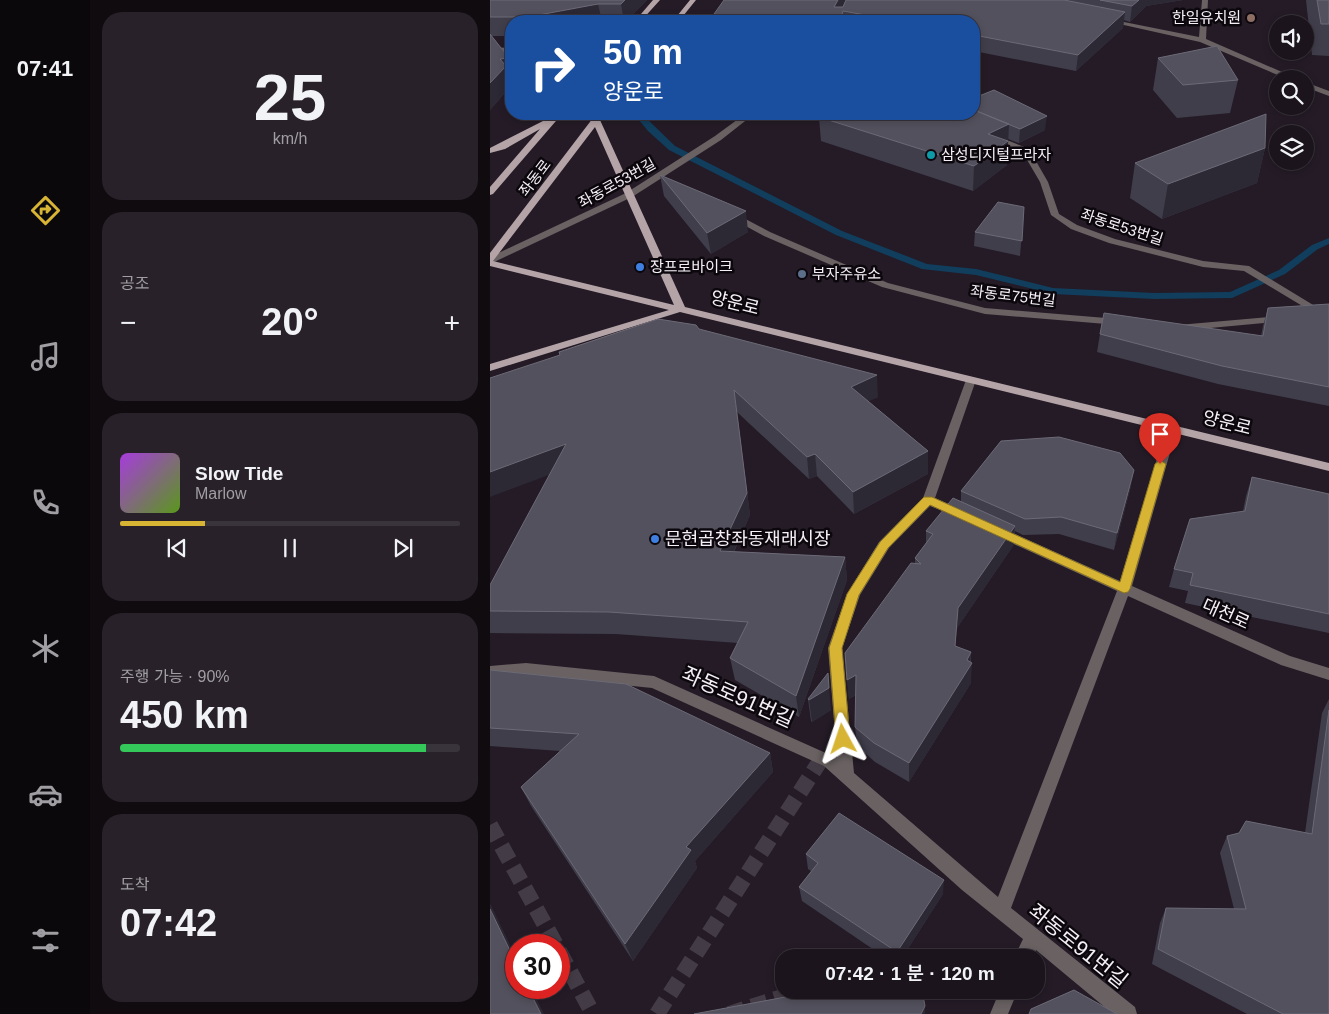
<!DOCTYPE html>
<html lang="ko">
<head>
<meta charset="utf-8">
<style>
  :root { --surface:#1b141c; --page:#282129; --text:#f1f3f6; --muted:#a09ea3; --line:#39333b; --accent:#d7b434 }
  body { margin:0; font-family:Arial,"Noto Sans KR",sans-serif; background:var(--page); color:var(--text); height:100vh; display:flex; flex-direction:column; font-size:19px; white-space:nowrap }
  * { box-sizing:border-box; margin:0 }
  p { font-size:16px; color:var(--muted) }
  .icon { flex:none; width:28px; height:28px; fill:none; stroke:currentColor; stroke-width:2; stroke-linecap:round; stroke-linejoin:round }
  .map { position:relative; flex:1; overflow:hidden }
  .side { display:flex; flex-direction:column; gap:12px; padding:12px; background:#0f0b0f; width:400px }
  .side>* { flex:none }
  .guide { position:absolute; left:15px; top:15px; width:475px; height:105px; border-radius:20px; box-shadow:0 2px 8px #0003,0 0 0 1px var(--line); background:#1a4fa0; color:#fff; overflow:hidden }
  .fabs { position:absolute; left:779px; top:15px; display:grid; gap:10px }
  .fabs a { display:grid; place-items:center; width:45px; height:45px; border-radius:50%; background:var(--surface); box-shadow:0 2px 8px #0003,0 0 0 1px var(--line); font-size:25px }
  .speed { position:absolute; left:15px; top:934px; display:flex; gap:10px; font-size:25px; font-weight:700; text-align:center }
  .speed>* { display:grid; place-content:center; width:65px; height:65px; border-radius:50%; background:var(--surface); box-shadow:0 2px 8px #0003,0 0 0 1px var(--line); line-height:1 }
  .speed .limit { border:8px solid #d22; background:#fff; color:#111 }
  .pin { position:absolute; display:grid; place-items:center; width:42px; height:42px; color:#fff; margin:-51px -21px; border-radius:50% 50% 50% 0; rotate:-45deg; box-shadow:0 0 5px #0007 }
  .pin .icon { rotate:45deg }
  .me { position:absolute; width:55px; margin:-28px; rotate:355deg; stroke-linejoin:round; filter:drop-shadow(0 0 4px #0008) }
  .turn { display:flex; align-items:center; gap:18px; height:105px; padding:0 15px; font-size:22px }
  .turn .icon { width:65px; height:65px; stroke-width:2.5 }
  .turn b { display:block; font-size:35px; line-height:42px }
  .big { font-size:38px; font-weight:600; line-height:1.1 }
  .side .card { flex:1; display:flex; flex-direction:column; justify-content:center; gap:8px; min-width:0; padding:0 18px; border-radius:20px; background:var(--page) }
  .side .dial { align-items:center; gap:0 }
  .dial b { font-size:65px; line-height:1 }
  .song { display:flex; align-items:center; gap:15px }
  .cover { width:60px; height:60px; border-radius:8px; background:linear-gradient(135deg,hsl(280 70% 55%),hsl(90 70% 35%)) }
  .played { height:5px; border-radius:2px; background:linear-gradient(90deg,var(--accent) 25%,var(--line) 25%) }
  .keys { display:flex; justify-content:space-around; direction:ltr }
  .heat { display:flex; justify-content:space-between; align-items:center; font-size:28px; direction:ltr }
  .charge { height:8px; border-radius:4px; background:linear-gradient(90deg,#34c759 90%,var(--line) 0) }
  .trip { position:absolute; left:285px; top:949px; width:270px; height:50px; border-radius:20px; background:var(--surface); box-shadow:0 2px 8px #0003,0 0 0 1px var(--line); font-weight:600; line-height:50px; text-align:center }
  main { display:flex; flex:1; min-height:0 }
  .tabs { display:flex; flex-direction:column; width:90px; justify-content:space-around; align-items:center; background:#0b080b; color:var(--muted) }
  .tabs .icon { width:35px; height:35px }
  .tabs .active { color:var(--accent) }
  .tabs b { font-size:22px; color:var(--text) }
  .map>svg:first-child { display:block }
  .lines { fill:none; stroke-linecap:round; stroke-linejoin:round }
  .stream { fill:#113e5d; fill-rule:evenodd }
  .minor-tunnel { stroke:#433b45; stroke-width:16; stroke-dasharray:16 8; stroke-linecap:butt }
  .minor { fill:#696162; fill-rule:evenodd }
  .major { fill:#b5a4a7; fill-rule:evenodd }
  .wall { fill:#403e4b }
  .shaded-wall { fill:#2c2834 }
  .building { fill:#53515d; stroke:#6c6a76 }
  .route { fill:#d7b434; stroke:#8c7522 }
  .education-dot { fill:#8d6e63; stroke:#0b070c; stroke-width:2 }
  .culture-dot { fill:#0f9aa8; stroke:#0b070c; stroke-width:2 }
  .shop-dot { fill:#3f7fe0; stroke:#0b070c; stroke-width:2 }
  .service-dot { fill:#5c6f8a; stroke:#0b070c; stroke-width:2 }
  .labels { text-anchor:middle; stroke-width:5; stroke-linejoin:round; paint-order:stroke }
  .far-poi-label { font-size:15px; fill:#f5f0f7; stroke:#0b070c; text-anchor:start }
  .far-street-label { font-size:15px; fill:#f5f0f7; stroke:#0b070c }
  .street-label { font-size:18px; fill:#f5f0f7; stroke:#0b070c }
  .poi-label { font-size:18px; fill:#f5f0f7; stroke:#0b070c; text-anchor:start }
  .near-street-label { font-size:21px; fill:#f5f0f7; stroke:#0b070c }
</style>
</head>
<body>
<main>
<nav class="tabs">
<b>07:41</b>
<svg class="icon active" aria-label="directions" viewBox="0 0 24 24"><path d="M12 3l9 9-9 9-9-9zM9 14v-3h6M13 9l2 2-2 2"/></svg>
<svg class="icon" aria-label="music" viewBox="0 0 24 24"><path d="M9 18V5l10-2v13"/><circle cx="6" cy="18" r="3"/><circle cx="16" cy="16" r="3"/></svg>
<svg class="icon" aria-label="phone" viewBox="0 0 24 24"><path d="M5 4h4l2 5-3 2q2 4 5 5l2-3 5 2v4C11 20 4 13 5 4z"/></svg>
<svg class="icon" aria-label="climate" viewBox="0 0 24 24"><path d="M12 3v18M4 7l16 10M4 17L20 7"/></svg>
<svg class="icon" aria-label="car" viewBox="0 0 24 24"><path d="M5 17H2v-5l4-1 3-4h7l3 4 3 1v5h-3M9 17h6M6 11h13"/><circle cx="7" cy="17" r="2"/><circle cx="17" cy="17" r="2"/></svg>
<svg class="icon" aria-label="filters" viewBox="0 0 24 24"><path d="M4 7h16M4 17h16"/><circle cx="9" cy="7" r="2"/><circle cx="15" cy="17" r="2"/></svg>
</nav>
<section class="side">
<div class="card dial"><b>25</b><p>km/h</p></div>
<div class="card"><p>공조</p>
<div class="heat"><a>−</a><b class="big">20°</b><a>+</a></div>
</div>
<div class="card">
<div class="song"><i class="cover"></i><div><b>Slow Tide</b><p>Marlow</p></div></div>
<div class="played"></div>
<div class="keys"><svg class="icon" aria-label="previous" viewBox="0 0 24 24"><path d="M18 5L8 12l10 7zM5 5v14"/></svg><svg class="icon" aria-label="pause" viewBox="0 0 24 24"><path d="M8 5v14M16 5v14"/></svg><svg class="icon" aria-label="next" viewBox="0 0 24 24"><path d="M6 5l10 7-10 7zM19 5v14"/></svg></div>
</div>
<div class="card"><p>주행 가능 · 90%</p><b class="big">450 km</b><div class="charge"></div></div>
<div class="card"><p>도착</p><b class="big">07:42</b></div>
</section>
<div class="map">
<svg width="839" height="1014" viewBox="0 0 839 1014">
  <rect width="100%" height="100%" fill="#241b26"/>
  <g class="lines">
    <path class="stream" d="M144 114H152L185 146 352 231 437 264 486 269 563 288 664 293 740 292 789 270 822 245 839 238V244L828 249 795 274 742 298 664 299 563 294 486 275 432 269 346 235 179 150 158 131Z"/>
    <path class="minor-tunnel" d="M0 825 66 945
      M69 951 103 1014
      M167 1014 332 758
      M239 1014 314 990"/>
    <path class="minor" d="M712 0H718L716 39 808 79H797L710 42 616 21 619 19 709 37Z
      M0 47 21 48V52L0 51Z
      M815 82 839 91V96L815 87Z
      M255 114H264L231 140 142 197 0 264V257L136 193 225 136Z
      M501 136H507L539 149 558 182 569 214 587 225 625 239 713 261 759 266 838 314 837 316H829L754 271 713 267 619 243 581 229 561 215 550 182 533 153 501 140Z
      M242 212 280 232 398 283 495 308 628 319 633 322 628 325 495 314 392 287 274 236 239 217V213Z
      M790 316 794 317 795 319 794 321 688 331 683 328 688 325Z
      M481 377 486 380 445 498 474 511 476 514 474 517 470 518 440 506 399 548 370 595 352 648 364 773 508 897 627 591 504 535 503 532 504 529H514L630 581 677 425 681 424 687 428 642 586 800 656 839 668V680L791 665 638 596 521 908 645 1007 647 1014H623L546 950 543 958H524L533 939 472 890 334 766 162 688 36 675 0 678V666L36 663 164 676 347 758 338 648 357 594 389 542 433 498 476 380Z
      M510 990H528L518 1014H500Z"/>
    <path class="major" d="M163 0H170L151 21H145Z
      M200 0H206L189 21H183Z
      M64 114H72L3 194 0 195V187L50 129 15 149 0 153V148L53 121H58Z
      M106 114 113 116 110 120 195 307 839 463V471L190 312 0 371V364L179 310 0 266V253ZM105 127 184 305 3 261Z"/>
  </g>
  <path class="wall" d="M0 0H157L136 21H21V36H2L19 58 21 67V78L19 79 21 86 0 110Z
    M356 0H693L656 6 640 22 634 20 633 28 586 71 484 51V21H219Z
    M816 0H839V56L822 55Z
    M668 58 748 80 740 113 687 118 663 90Z
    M312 114H484L555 130 529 143 518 139 517 165 483 191 331 141 329 118Z
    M775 148 767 183 672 219 640 198 645 163Z
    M170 175 258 232 221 254 174 196Z
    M534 207 530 256 484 246 485 232Z
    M839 304V406L728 384 607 352 610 334 771 336 773 326 778 308Z
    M209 329 388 397 378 401 438 451V474L364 514 327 476 319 479 247 412 260 515 244 552 355 557 357 580 309 717 245 680 240 658 248 643 126 634 0 633V585L60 475 70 355 69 352Z
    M762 477 839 494V633L695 603 698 591 679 587 684 569 753 511 756 496Z
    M641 486 624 550 569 534 533 535 525 531 523 546 467 628 465 646 481 652V683L419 782 385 762 367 746 365 727 366 695 359 699 355 653 425 563V558L436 543V531L471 501V491Z
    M0 670 280 753 283 772 205 861 207 868 143 961 41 806 31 787 70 751 0 746Z
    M318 699 341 710 322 722 321 721Z
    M839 699V1014H757L662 964 670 923 676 908 744 909 730 853 737 836 815 833 832 713Z
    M316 854 453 894 412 958H396L312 901 309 887 321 871 318 869Z"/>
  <path class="shaded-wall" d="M135 0H157L136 21H134L131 4Z
    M348 0H356L345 21 344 7Z
    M649 0H693L656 6 640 22 642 6Z
    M108 4 112 21H39L38 17Z
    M635 12 633 28 586 71 588 55Z
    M19 58 21 67V78L19 79 21 86 0 110V83L10 59Z
    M218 114H227L218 116Z
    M557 116 555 130 529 143 530 129Z
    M519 124 517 165 483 191 484 166 498 134Z
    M775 148 767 183 672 219 678 184Z
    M256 211 258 232 221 254 217 233Z
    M387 375 388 397 362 409 361 387Z
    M244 390 260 515 234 573 230 551Z
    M76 444 83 466 0 497V472Z
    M438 451V474L364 514 363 492Z
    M325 454 327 476 319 479 317 457Z
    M644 470 641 486 624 550 627 533Z
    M525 526 523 546 467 628 464 666 465 646 468 608Z
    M355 557 357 580 309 717 306 696Z
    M481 652 480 666 482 663 481 683 419 782V763Z
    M338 673 341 710 322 722 319 700Z
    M366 675 367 694 359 699 357 680Z
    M280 753 283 772 205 861 207 868 143 961 135 944 196 847Z
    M454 880 453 894 412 958H407V952Z
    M0 903 26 957V963L0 909Z
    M38 988H41L54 1014H51Z
    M435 1006V1014H431Z"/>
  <path class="building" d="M0 0H135L131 4H108L38 17H0Z
    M234 0H348L344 7H353L356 0H574L635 12 588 55 484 35V21H439L435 18 432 21H409L353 11 352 14 367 21H219Z
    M610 0H649L642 6Z
    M827 0H839V24H831Z
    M0 34 19 58 10 59 16 66 0 83Z
    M727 46 748 80 693 85 668 58Z
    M504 90 557 116 530 129 484 110V98Z
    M484 110 519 124 498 134 518 141 484 166 329 117 335 114H484Z
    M776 114 775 148 678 184 645 163Z
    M170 175 256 211 217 233Z
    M508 202 534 207 532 241 485 232Z
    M839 304V387L732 366 610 334 614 313 773 336 778 308Z
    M168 319 206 325 209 329 387 375 361 387 438 451 363 492 325 454 317 457 244 390 257 493 230 551 355 557 306 696 240 658 258 622 119 612 0 611V585L76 444 0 472V378L70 355 69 352Z
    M569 437 630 453 644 470 627 533 571 517 535 519 471 491 511 441Z
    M762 477 839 494V614L700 585 703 573 684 569 700 519 755 511Z
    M463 498 525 526 468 608 465 646 481 652 477 660 482 663 419 763 384 743 365 727 366 675 357 680 355 653 421 563 431 564 425 558 443 534 436 531Z
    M0 670 136 684 280 753 196 847 201 850 135 944 31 787 89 734 0 728Z
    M338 673 339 688 319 700 318 699Z
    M839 710V1014H793L668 949 676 908 756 909 737 836 749 833 756 821 822 834Z
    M349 813 454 880 407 952 309 887 328 863 316 854Z
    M0 909 26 963V988H38L51 1014H0Z
    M333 990H432L435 1006 431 1014H204Z
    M584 990 627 1014H539L541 1009Z"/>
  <path class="route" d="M670 460 676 464 640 589 638 592 634 593 440 505 398 548 369 595 352 648 360 739 358 744 353 745 348 744 346 739 339 648 357 594 390 542 434 497H442L630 582 665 464Z"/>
  <circle class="education-dot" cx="761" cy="18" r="5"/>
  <circle class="culture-dot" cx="441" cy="155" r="5"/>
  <g class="shop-dot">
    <circle cx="150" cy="267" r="5"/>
    <circle cx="165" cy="539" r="5"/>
  </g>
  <circle class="service-dot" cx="312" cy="274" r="5"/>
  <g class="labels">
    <g class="far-poi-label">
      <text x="751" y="23" text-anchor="end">한일유치원</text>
      <text x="451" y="160">삼성디지털프라자</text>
      <text x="160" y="272">장프로바이크</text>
      <text x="322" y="279">부자주유소</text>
    </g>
    <g class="far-street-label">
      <text transform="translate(45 178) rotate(-53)" y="5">좌동로</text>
      <text transform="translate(127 183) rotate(-29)" y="5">좌동로53번길</text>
      <text transform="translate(632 227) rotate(18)" y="5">좌동로53번길</text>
      <text transform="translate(523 296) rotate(7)" y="5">좌동로75번길</text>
    </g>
    <g class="street-label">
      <text transform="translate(245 303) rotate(14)" y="6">양운로</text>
      <text transform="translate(737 423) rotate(14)" y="6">양운로</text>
      <text transform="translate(736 614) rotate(24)" y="6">대천로</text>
    </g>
    <g class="poi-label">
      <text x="175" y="545">문현곱창좌동재래시장</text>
    </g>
    <g class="near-street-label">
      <text transform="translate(248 697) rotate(24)" y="7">좌동로91번길</text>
      <text transform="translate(588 946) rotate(39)" y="7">좌동로91번길</text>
    </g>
  </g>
</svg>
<div class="fabs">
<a><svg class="icon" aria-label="sound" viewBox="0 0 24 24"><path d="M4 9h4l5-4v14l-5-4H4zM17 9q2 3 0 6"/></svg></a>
<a><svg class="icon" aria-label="search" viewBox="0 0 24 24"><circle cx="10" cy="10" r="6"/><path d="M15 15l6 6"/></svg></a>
<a><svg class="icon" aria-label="layers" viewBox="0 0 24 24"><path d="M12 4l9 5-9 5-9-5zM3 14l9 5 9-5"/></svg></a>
</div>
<div class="speed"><div class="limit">30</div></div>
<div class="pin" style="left:670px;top:464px;background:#d93025"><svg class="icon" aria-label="arrive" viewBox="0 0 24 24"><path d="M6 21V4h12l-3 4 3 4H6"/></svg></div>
<svg class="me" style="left:353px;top:739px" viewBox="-20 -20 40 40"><path d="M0-17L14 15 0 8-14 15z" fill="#d7b434" stroke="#fff" stroke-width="4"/></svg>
<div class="trip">07:42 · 1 분 · 120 m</div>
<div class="guide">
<div class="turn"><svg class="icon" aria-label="right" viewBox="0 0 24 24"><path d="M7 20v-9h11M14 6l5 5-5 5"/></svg><div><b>50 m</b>양운로</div></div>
</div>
</div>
</main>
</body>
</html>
